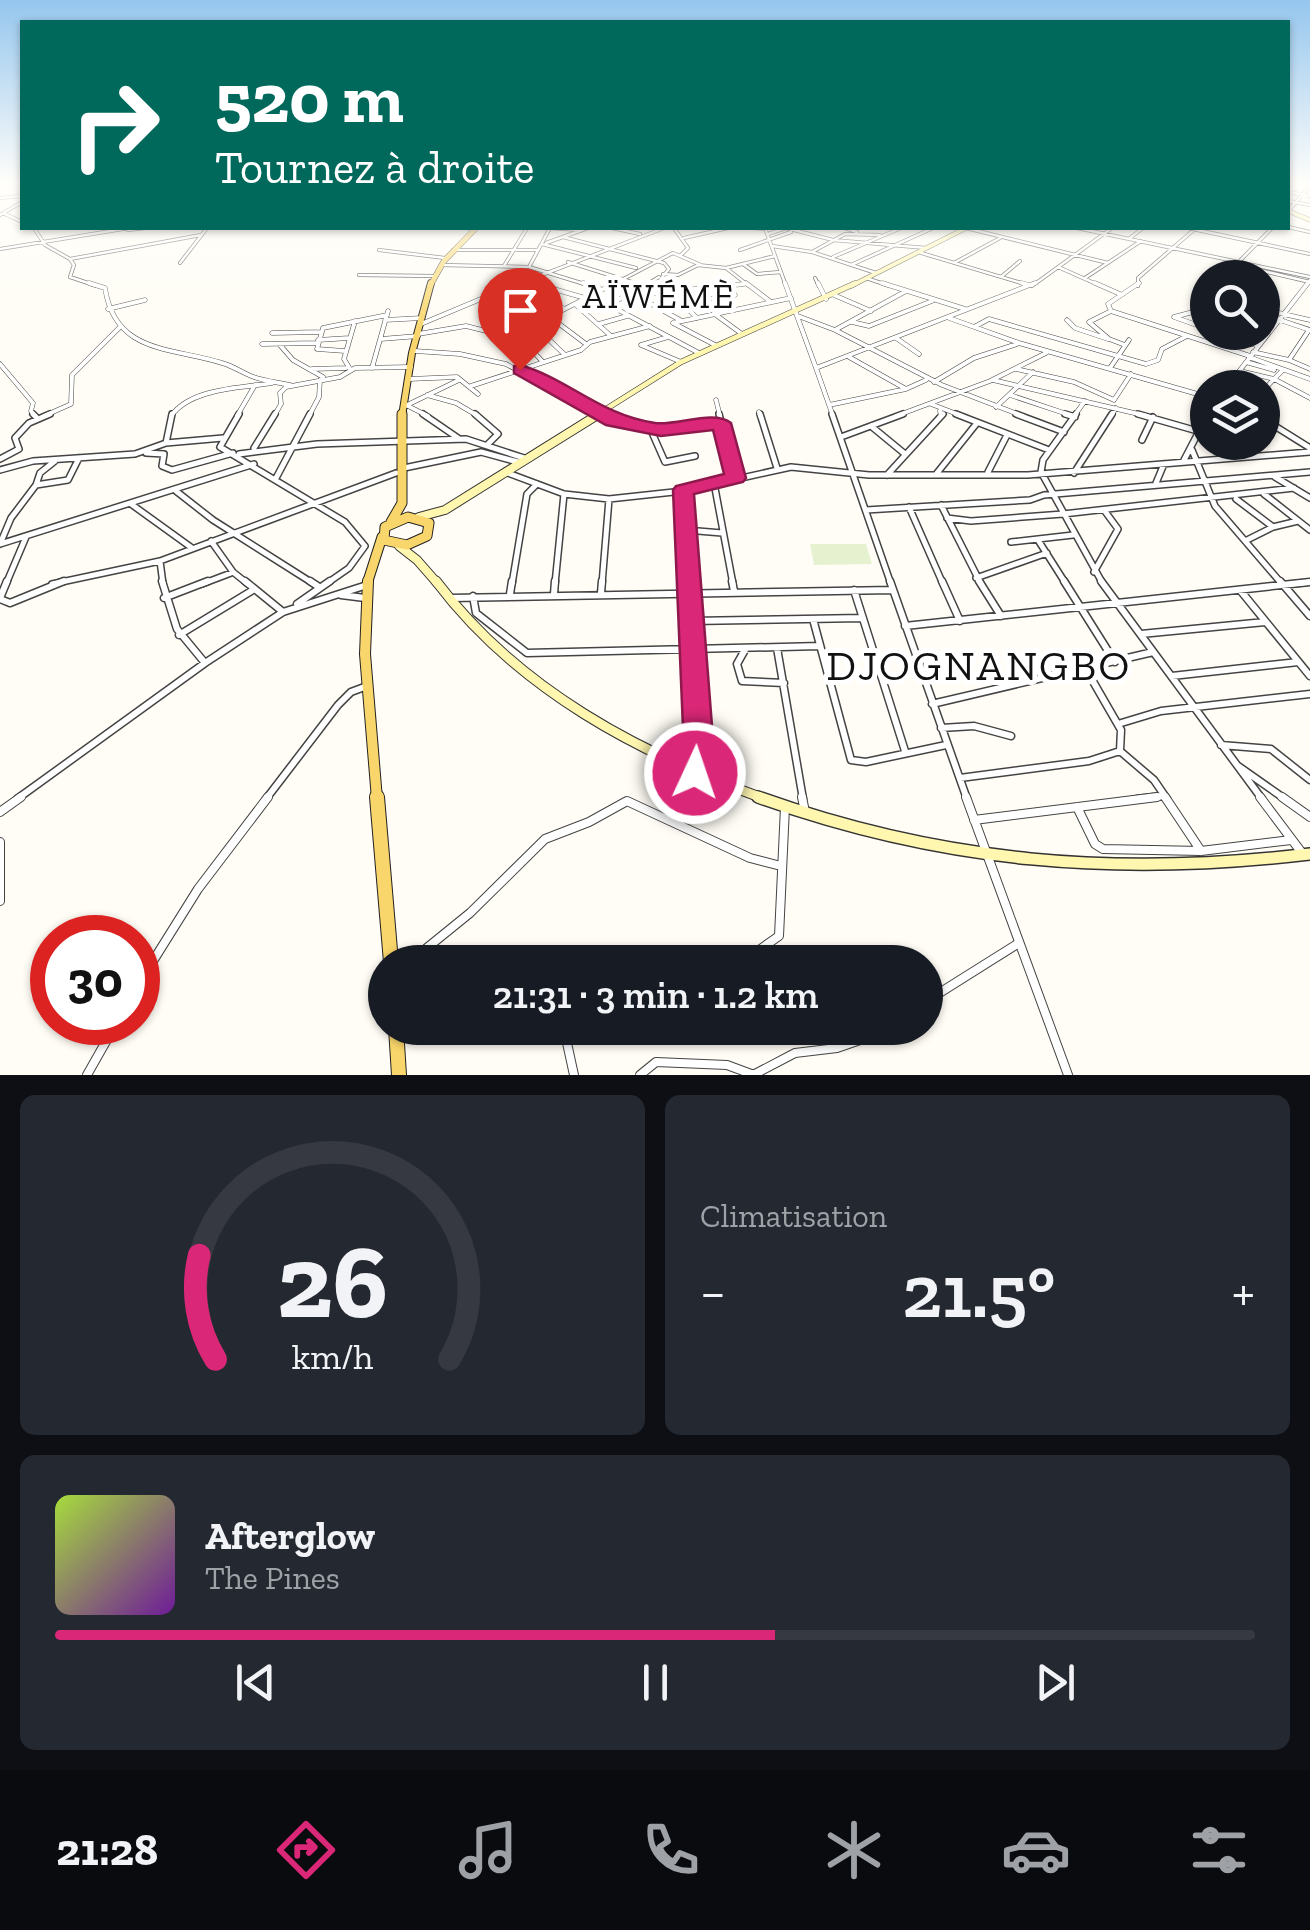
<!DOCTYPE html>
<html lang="fr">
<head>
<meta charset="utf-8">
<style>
  :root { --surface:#171b24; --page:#242831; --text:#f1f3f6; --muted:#9ea1a6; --line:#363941; --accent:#db2777 }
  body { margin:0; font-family:"Zilla Slab",serif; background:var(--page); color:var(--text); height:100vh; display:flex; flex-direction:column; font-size:38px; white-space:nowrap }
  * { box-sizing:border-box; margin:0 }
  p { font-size:32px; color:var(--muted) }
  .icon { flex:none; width:55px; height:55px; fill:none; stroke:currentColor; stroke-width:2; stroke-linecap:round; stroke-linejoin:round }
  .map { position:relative; height:1075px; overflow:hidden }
  .drawer { display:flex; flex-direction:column; gap:20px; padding:20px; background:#0d0f14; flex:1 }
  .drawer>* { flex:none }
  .top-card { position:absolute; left:20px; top:20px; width:1270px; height:210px; border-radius:0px; box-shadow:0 2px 8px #0004; background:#00695c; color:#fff; overflow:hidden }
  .tools { position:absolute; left:1190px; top:260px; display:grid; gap:20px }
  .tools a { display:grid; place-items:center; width:90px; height:90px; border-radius:50%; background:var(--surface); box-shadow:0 2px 8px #0004; font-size:50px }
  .speed { position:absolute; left:30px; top:915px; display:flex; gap:20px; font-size:50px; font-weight:700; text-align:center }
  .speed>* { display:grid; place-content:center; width:130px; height:130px; border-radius:50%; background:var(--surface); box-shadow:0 2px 8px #0004; line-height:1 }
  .speed .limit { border:15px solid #d22; background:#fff; color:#111 }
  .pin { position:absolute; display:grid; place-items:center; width:85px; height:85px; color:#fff; margin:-102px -42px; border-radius:50% 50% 50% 0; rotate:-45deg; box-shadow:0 0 10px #0007 }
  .pin .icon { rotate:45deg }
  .me { position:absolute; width:110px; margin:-55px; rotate:3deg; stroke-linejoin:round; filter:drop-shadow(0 0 8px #0008) }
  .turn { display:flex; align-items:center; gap:35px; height:210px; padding:0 30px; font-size:45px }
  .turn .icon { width:130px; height:130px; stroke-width:2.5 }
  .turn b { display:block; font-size:70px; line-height:85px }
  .big { font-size:75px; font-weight:600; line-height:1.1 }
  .drawer .tile { flex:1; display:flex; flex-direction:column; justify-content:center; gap:15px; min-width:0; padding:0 35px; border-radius:15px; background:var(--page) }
  .drawer .dial { align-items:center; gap:0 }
  .dial svg { height:260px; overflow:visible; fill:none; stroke:var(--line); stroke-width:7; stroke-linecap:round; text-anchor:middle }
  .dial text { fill:var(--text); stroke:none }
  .song { display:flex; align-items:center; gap:30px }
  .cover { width:120px; height:120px; border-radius:15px; background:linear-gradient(135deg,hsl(80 70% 55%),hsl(280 70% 35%)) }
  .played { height:10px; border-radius:5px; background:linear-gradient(90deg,var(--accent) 60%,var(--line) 60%) }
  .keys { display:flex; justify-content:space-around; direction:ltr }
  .heat { display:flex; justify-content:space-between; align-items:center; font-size:55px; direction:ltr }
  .drawer .tiles { flex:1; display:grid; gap:20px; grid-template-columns:1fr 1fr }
  .tile:last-child { grid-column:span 2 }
  .trip { position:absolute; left:368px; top:945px; width:575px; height:100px; border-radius:50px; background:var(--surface); box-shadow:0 2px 8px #0004; font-weight:600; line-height:100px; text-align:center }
  .tabs { display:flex; height:160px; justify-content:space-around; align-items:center; background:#090b0e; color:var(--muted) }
  .tabs .icon { width:70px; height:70px }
  .tabs .selected { color:var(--accent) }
  .tabs b { font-size:45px; color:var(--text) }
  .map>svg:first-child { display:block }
  .pitch { fill:#e6f2cf }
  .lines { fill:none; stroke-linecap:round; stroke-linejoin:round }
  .street-far4-casing { stroke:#444; stroke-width:4 }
  .street-far3-casing { stroke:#444; stroke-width:5 }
  .street-far2-casing { stroke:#444; stroke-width:8 }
  .street-far1-casing { stroke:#444; stroke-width:9 }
  .street-casing { stroke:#444; stroke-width:10 }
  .secondary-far4-casing { stroke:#333; stroke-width:5 }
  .secondary-far3-casing { stroke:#333; stroke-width:6 }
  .secondary-far2-casing { stroke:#333; stroke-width:10 }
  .secondary-far1-casing { stroke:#333; stroke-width:11 }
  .secondary-casing { stroke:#333; stroke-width:14 }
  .primary-far4-casing { stroke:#222; stroke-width:6 }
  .primary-far3-casing { stroke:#222; stroke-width:8 }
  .primary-far2-casing { stroke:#222; stroke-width:11 }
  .primary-far1-casing { stroke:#222; stroke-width:12 }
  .primary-casing { stroke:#222; stroke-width:16 }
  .street-far4 { stroke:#fff; stroke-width:2.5 }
  .street-far3 { stroke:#fff; stroke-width:4 }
  .street-far2 { stroke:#fff; stroke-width:5 }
  .street-far1 { stroke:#fff; stroke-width:6 }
  .street { stroke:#fff; stroke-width:8 }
  .secondary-far4 { stroke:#fff6b0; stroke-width:4 }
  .secondary-far3 { stroke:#fff6b0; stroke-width:5 }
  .secondary-far2 { stroke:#fff6b0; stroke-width:8 }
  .secondary-far1 { stroke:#fff6b0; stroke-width:9 }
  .secondary { stroke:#fff6b0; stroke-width:11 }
  .primary-far4 { stroke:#f9d66b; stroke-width:5 }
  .primary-far3 { stroke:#f9d66b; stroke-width:6 }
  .primary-far2 { stroke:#f9d66b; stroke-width:9 }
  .primary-far1 { stroke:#f9d66b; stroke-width:10 }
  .primary { stroke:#f9d66b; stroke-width:14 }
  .route { fill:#db2777; stroke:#8e194d; stroke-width:2.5 }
  .labels { text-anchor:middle; stroke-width:10; stroke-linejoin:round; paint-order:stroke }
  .far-neighbourhood-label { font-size:35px; letter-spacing:2.5px; fill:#111; stroke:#fff }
  .neighbourhood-label { font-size:42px; letter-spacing:2.5px; fill:#111; stroke:#fff }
</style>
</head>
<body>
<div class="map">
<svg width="1310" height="1075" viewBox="0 0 1310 1075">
  <rect width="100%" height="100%" fill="#fffdf5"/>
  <path class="pitch" d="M810 544H866L872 564 814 565Z"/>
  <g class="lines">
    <g class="street-far4-casing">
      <path id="street-far4" d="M1288 192 1310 196
        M0 198 22 196
        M1288 201 1310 205
        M1288 211 1310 186
        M3 213 22 222
        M0 215 22 202
        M1288 227 1310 232
        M34 228 45 245 70 259 201 235
        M550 228 579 230
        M612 228 640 234
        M674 228 688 248 681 255
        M752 228 766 229
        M765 228 786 286
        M845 228 857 232
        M966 228 1108 263
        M1077 228 1310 277
        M1188 228 1310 254
        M128 230 145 228
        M768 234 786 228 833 240 926 248
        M563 237 664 263 669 269 659 281 664 286
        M684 238 728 228
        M1130 238 1143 228
        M546 243 588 228
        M542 244 636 268
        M772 246 812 252 876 273
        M0 249 129 228
        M379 250 445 258
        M453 250H538
        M740 250 791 232
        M812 252 845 234 880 235
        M918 252 1028 285
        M833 257 901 228
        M70 259 74 265 70 277 97 286
        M568 262 641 285
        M180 263 207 228
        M954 263 1000 238
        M743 264 757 274 781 272
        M1233 264 1310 282
        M441 265 529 267 591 286
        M851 265 933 228
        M504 266 527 228
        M529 267 550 228
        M1058 267 1101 286
        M726 268 749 286
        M663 274 678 275 698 265 726 268 775 256
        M359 275 434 276
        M1001 277 1020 261
        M815 278 819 286
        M866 278 890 286
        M1085 278 1141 241
        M1223 278 1272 228
        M529 282 542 286
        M513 286 664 228
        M610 286 673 253 701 265
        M644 286 659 277
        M728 286 744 284
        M1032 286 1112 228
        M1138 286V278L1196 228
        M1306 286 1310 280"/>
    </g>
    <g class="street-far3-casing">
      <path id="street-far3" d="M89 283 105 288C115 354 171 347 222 363 233 366 241 372 251 376 263 381 277 382 290 385
        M533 283 609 305 699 353
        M583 283 599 288
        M635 283 641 285
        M661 283 697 318
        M746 283 771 302
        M785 283 816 368
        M818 283 826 299
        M882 283 965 309
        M1022 283 1028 285
        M1095 283 1120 294
        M507 289 563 308
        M635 295 680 320
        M636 295 744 284
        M834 295 871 311
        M491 299 550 317 586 344
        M703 300 735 295
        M682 303 702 301 718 315
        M576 305 611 336
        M609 305 648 283
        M1208 308 1174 317 1208 329
        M108 309 145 300
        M1262 309 1310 320
        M1193 310 1208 294
        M1111 311 1108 304 1139 283
        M716 315 742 334
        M798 316 835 330 942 385 1023 416
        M949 318 1019 343 1208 397
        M1277 319 1310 330
        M385 320 422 318
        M1067 320 1075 328 1108 339
        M852 322 869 326 932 301
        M421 324 519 283
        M599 324 627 316
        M976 326 989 319 1146 364 1158 360 1162 349 1187 336
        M539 330 565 355
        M835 330 906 291
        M1309 330 1289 360 1310 369
        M1218 332 1256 345
        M272 333 321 332
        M418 334 466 326 526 341
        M668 337 641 345 681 362
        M896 338 919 354
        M381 339 418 336
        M318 340 349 338
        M262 344 317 343
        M279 344 293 360 323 377
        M715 345 673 323 791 298
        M1125 345 1109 339 1089 322 1111 311 1250 356
        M345 351 317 349 323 328 387 315
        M415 351 460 354 506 364 603 416
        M1253 352 1289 360
        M849 357 906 389 926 380
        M1249 357 1310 379
        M543 362 526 344 555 314 615 283
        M1246 362 1274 370
        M0 364 33 403 31 411 35 416
        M372 368 388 311
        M1110 368 1129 340
        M312 369 346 368
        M350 369 344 359 355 321
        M1016 369 1074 382 1114 400
        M1240 371 1274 379 1262 392
        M1282 371 1274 379 1310 398
        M409 379 457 377 478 394
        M993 380 1147 416
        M934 382 974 358 1017 344
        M471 386 581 350 590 342 650 326
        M1226 388 1308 283
        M427 395 456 403 478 416
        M1010 395 1073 416
        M716 400 720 416
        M1114 400 1131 374
        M931 404 962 416
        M406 405 428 416
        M829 405 906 389
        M403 407 459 380
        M996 407 1033 372
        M940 411 941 416
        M759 412 760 416
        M44 416 71 404 72 375 120 327
        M171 416C191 388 241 388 272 383
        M237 416 255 385
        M274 416 281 404 280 393 286 387 340 377 355 368 411 367
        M309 416 319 397 320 380
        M833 416 816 368 1035 283
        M896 416 990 381 1046 353
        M1074 416 1085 401
        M1111 416 1116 408
        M1206 416 1208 413"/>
    </g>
    <g class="street-far2-casing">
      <path id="street-far2" d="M33 414 37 418
        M239 414 220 447 345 522 365 546 349 568 326 584
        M423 414 458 438
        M475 414 498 434 488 444
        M597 414 650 428 721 423
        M719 414 735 478
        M760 414 777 468
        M832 414 891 584
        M956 414 1049 450
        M1016 414 1064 432
        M1065 414 1075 417
        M1076 414 1043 460 1041 472 1103 584
        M1138 414 1208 434
        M1262 418 1310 448
        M871 426 905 454
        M650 428 665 462 695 456
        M841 437 903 414
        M1142 440 1153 417
        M1224 442 1243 456
        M166 443 172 414
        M254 448 275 414
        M1192 450 1215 506 1282 584
        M146 453 164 454 162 466 172 470 233 453
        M239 454 317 444 466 439 524 458
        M0 459 19 449 15 438 29 423 50 414
        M1184 460 1208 414
        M55 461 40 473 36 485 68 480 79 458
        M404 468 481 452 518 462
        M0 470 33 461 135 454 166 443 223 438
        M988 472 1007 435
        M508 473 564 494 609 499 683 491 791 467 869 475H1028L1310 452
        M937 473 977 423
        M1074 473 1112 414
        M887 475 943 414
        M1275 477 1310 498
        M275 480 310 414
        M714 483 733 584
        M1156 483 1164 464
        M176 491 213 520 314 584
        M683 491 689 584
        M1264 494 1310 530
        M1236 499 1273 527
        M131 504 192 548
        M941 505 981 584
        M909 507 943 584
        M866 510 1030 500 1044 495 1310 472
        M947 518 971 521 1063 514 1294 488
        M686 530 722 533
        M1038 540 1066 584
        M211 541 233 572 248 584
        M1245 541 1273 527 1298 521
        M1011 542 1073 535
        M0 544 254 464
        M0 544 11 518 36 485
        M160 561 163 584
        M1094 572 1118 529 1104 510
        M976 578 1047 553
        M6 584 26 537
        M52 584 160 561 396 473
        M202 584 231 573
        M512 584 527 494 537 484
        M555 584 564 494
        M602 584 609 499
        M1292 584 1310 582"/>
    </g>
    <g class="street-far1-casing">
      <path id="street-far1" d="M162 581 177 629 205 663
        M245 581 283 612
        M310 581 319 587
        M689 581 699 752 696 772
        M732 581 734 591
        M890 581 967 799
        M942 581 960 621
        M979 581 1001 616
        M1064 581 1115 662
        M1101 581 1262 799
        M1280 581 1310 616
        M854 590 905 751
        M1240 590 1310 676
        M601 593 602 581
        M510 594 512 581
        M554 594 555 581
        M341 595 365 598
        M473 596 476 613 527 653 820 646
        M0 598 7 581
        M164 598 208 581
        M451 598 893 590
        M0 599 10 603 64 581
        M297 604 330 581
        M813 619 851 760 866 762 946 745
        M692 621 862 618
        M905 626 1310 582
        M1141 634 1265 622
        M179 635 253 590
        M746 648 737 664 742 681 784 683
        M777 648 803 799
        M1172 676 1298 662
        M932 704 1153 652
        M1118 724 1161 711 1310 694
        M941 728 974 726 1011 736
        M1221 745 1271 749 1310 780
        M1120 751 1154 780 1167 799
        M1238 766 1285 799
        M960 778 1089 761 1120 751 1121 730 1087 671
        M17 799 205 663 283 612 367 585
        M266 799 338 705 351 692 367 686
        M1137 799 1164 796"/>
    </g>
    <g class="street-casing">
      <path id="street" d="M802 797 805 812
        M966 797 1068 1075
        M1165 797 1201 851
        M1260 797 1302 853
        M1282 797 1310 817
        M1077 807 1095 844 1103 849 1201 851 1291 840
        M0 812 21 797
        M974 820 1157 797
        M0 842V901
        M412 960 470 913 545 839 589 822 627 801 750 858 781 866
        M742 962 779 936 785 807
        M138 985 198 889 268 797
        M925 1002 1019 943
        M569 1028 567 1043 574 1075
        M87 1075 117 1022
        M640 1075 656 1062 727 1065 754 1075
        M753 1075 795 1053 837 1048 895 1028"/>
    </g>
    <g class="secondary-far4-casing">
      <path id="secondary-far4" d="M1288 211 1310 220
        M851 286 966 228"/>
    </g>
    <g class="secondary-far3-casing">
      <path id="secondary-far3" d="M595 416 681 362 856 283"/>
    </g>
    <g class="secondary-far2-casing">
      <path id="secondary-far2" d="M419 517 445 510 599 414
        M399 546 417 560 438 584"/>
    </g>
    <g class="secondary-far1-casing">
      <path id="secondary-far1" d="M436 581C518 690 640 754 765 799"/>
    </g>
    <g class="secondary-casing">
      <path id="secondary" d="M758 797C943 863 1116 877 1310 854"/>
    </g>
    <g class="primary-far4-casing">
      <path id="primary-far4" d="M430 286 444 261 476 228"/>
    </g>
    <g class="primary-far3-casing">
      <path id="primary-far3" d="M402 416 412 353 431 283"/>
    </g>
    <g class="primary-far2-casing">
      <path id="primary-far2" d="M408 517 429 523 427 536 407 545 384 540 385 527Z
        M391 522 402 503V414
        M367 584 382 537"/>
    </g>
    <g class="primary-far1-casing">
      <path id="primary-far1" d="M368 581 365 654 377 799"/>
    </g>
    <g class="primary-casing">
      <path id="primary" d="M377 797 391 962
        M396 1028 399 1075"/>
    </g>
    <use href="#street-far4" class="street-far4"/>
    <use href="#street-far3" class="street-far3"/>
    <use href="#street-far2" class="street-far2"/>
    <use href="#street-far1" class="street-far1"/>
    <use href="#street" class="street"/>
    <use href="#secondary-far4" class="secondary-far4"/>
    <use href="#secondary-far3" class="secondary-far3"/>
    <use href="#secondary-far2" class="secondary-far2"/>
    <use href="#secondary-far1" class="secondary-far1"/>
    <use href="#secondary" class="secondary"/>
    <use href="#primary-far4" class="primary-far4"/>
    <use href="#primary-far3" class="primary-far3"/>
    <use href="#primary-far2" class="primary-far2"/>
    <use href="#primary-far1" class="primary-far1"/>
    <use href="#primary" class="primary"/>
  </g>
  <linearGradient id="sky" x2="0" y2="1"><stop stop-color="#95c6ee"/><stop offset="0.55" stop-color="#fffefa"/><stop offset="1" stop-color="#fffefa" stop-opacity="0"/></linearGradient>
  <rect width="1310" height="333" fill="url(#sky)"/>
  <path class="route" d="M520 365C569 379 600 415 655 423 677 426 714 409 731 423L746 478 743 482 694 494 714 752 706 782 695 785 685 782 680 773 684 752 673 490 676 486 724 474 713 430 661 436 606 425 514 373V366Z"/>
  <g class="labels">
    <g class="far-neighbourhood-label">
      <text x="659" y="308">AÏWÉMÈ</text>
    </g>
    <g class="neighbourhood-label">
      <text x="979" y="680">DJOGNANGBO</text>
    </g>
  </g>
</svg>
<div class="tools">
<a><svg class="icon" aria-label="search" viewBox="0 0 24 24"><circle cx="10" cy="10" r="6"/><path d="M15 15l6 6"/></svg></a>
<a><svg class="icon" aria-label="layers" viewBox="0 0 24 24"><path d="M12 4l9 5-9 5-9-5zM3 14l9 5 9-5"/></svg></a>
</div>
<div class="speed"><div class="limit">30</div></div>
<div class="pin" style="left:520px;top:370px;background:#d93025"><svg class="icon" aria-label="arrive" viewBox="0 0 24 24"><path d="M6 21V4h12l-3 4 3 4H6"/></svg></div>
<svg class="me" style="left:695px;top:773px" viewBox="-20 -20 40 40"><circle r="17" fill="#db2777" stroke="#fff" stroke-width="3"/><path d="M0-11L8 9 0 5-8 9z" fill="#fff"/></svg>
<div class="trip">21:31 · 3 min · 1.2 km</div>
<div class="top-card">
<div class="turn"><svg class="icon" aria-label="right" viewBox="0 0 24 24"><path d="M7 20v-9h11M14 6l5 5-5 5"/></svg><div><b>520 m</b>Tournez à droite</div></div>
</div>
</div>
<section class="drawer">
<div class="tiles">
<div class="tile dial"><svg viewBox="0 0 100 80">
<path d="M14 69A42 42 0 1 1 86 69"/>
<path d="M14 69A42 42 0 0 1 9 37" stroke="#db2777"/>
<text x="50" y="56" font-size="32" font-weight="700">26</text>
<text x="50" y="72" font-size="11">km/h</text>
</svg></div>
<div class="tile"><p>Climatisation</p>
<div class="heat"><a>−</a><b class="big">21.5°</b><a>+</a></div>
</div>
<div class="tile">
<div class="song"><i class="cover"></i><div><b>Afterglow</b><p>The Pines</p></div></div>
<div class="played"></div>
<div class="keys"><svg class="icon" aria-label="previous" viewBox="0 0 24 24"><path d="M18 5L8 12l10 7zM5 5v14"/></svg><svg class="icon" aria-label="pause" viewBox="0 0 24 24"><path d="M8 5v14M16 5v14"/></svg><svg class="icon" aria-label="next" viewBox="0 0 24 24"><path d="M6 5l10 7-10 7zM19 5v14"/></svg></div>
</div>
</div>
</section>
<nav class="tabs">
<b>21:28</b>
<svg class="icon selected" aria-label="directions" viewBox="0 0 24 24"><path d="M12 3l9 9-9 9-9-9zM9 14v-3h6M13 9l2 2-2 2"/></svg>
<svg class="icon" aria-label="music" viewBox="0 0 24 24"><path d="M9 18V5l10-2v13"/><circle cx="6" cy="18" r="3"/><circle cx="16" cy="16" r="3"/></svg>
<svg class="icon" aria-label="phone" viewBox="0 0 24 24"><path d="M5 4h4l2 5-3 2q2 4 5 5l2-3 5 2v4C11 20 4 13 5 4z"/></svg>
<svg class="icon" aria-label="climate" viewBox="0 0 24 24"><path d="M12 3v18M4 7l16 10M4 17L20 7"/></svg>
<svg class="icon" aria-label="car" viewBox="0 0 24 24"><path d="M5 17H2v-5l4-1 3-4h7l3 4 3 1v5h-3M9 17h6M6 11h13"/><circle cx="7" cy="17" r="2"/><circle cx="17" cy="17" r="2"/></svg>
<svg class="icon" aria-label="filters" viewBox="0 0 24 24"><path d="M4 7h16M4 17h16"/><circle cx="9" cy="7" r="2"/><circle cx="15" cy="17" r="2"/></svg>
</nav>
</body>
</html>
